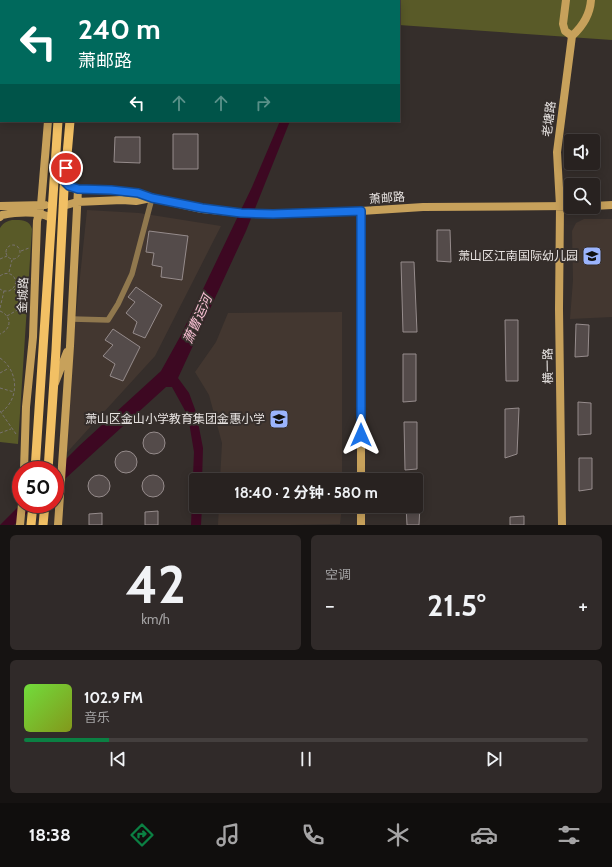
<!DOCTYPE html>
<html lang="zh">
<head>
<meta charset="utf-8">
<style>
  :root { --surface:#282220; --page:#302a29; --text:#f1f3f6; --muted:#a5a4a5; --line:#443f3e; --accent:#0b8043 }
  body { margin:0; font-family:Cabin,"Noto Sans SC",sans-serif; background:var(--page); color:var(--text); height:100vh; display:flex; flex-direction:column; font-size:15px; white-space:nowrap }
  * { box-sizing:border-box; margin:0 }
  p { font-size:13px; color:var(--muted) }
  .icon { flex:none; width:22px; height:22px; fill:none; stroke:currentColor; stroke-width:2; stroke-linecap:round; stroke-linejoin:round }
  .map { position:relative; height:525px; overflow:hidden }
  .sheet { display:flex; flex-direction:column; gap:10px; padding:10px; background:#161312; flex:1 }
  .sheet>* { flex:none }
  .banner { position:absolute; left:0px; top:0px; width:400px; height:122px; box-shadow:0 2px 10px #0003,0 0 0 1px var(--line); background:#00695c; color:#fff; overflow:hidden }
  .buttons { position:absolute; left:564px; top:134px; display:grid; gap:8px }
  .buttons a { display:grid; place-items:center; width:36px; height:36px; border-radius:4px; background:var(--surface); box-shadow:0 2px 10px #0003,0 0 0 1px var(--line); font-size:20px }
  .speed { position:absolute; left:12px; top:461px; display:flex; gap:8px; font-size:20px; font-weight:700; text-align:center }
  .speed>* { display:grid; place-content:center; width:52px; height:52px; border-radius:50%; background:var(--surface); box-shadow:0 2px 10px #0003,0 0 0 1px var(--line); line-height:1 }
  .speed .limit { border:6px solid #d22; background:#fff; color:#111 }
  .pin { position:absolute; display:grid; place-items:center; width:34px; height:34px; color:#fff; margin:-17px; border:2px solid #fff; border-radius:50%; box-shadow:0 1px 4px #0007 }
  .me { position:absolute; width:44px; margin:-22px; rotate:0deg; stroke-linejoin:round; filter:drop-shadow(0 0 3px #0008) }
  .turn { display:flex; align-items:center; gap:14px; height:84px; padding:0 12px; font-size:18px }
  .turn .icon { width:52px; height:52px; stroke-width:2.5 }
  .turn b { display:block; font-size:28px; line-height:34px }
  .lanes { display:flex; align-items:center; height:38px; padding:0 12px; background:#0003; justify-content:center; gap:20px; direction:ltr }
  .lanes .off { opacity:.35 }
  .big { font-size:30px; font-weight:700; line-height:1.1 }
  .sheet .tile { flex:1; display:flex; flex-direction:column; justify-content:center; gap:6px; min-width:0; padding:0 14px; border-radius:6px; background:var(--page) }
  .sheet .dial { align-items:center; gap:0 }
  .dial b { font-size:52px; line-height:1 }
  .song { display:flex; align-items:center; gap:12px }
  .cover { width:48px; height:48px; border-radius:6px; background:linear-gradient(135deg,hsl(100 70% 55%),hsl(70 70% 35%)) }
  .played { height:4px; border-radius:2px; background:linear-gradient(90deg,var(--accent) 15%,var(--line) 15%) }
  .keys { display:flex; justify-content:space-around; direction:ltr }
  .heat { display:flex; justify-content:space-between; align-items:center; font-size:22px; direction:ltr }
  .sheet .tiles { flex:1; display:grid; gap:10px; grid-template-columns:1fr 1fr }
  .tile:last-child { grid-column:span 2 }
  .trip { position:absolute; left:189px; top:473px; width:234px; height:40px; border-radius:4px; background:var(--surface); box-shadow:0 2px 10px #0003,0 0 0 1px var(--line); font-weight:700; line-height:40px; text-align:center }
  .tabs { display:flex; height:64px; justify-content:space-around; align-items:center; background:#100e0d; color:var(--muted) }
  .tabs .icon { width:28px; height:28px }
  .tabs .selected { color:var(--accent) }
  .tabs b { font-size:18px; color:var(--text) }
  .map>svg:first-child { display:block }
  .built { fill:#433730 }
  .green { fill:#595a28 }
  .water { fill:#3d0822 }
  .building { fill:#544b4a; stroke:#968c8c }
  .lines { fill:none; stroke-linecap:round; stroke-linejoin:round }
  .path { stroke:#797371; stroke-width:1; stroke-dasharray:3 2; stroke-linecap:butt }
  .street { stroke:#90784e; stroke-width:5.5 }
  .secondary { stroke:#c7a15b; stroke-width:8 }
  .primary { stroke:#f2c064; stroke-width:9 }
  .route-casing { stroke:#114b97; stroke-width:10 }
  .route { stroke:#1a73e8; stroke-width:7 }
  .labels { text-anchor:middle; stroke-width:4; stroke-linejoin:round; paint-order:stroke }
  .street-label { font-size:12px; fill:#e8e4e2; stroke:#352e2b }
  .poi-label { font-size:12px; fill:#e8e4e2; stroke:#352e2b; text-anchor:end }
  .water-label { font-size:13px; font-style:italic; fill:#fac1d5; stroke:#352e2b }
</style>
</head>
<body>
<div class="map">
<svg width="612" height="525" viewBox="0 0 612 525">
  <rect width="100%" height="100%" fill="#352e2b"/>
  <path class="built" d="M87 210 139 213 221 226 155 356 61 459Z
    M584 219H612V317L570 319 573 280 572 231 576 223Z
    M342 312V480H220L222 443 209 395 195 372 216 342 228 313Z
    M219 506H342L340 524 291 525H218Z"/>
  <path class="green" d="M158 0H612V40L399 25V1H208Z
    M12 220C21 220 29 219 32 229L18 444 0 442V228C3 223 7 221 12 220Z"/>
  <path class="water" d="M280 121H290L246 231 178 378 189 393 196 412 203 448 202 480H196V506H202L201 525H191L194 452 188 416 172 387H166L55 488V470L79 446 161 371 181 335 252 187Z
    M21 504H37L14 525H0Z"/>
  <path class="building" d="M173 134H198V169H173Z
    M115 137H140V163L114 162Z
    M437 230H450L451 262 437 261Z
    M149 231 188 236 182 280 161 277 162 267 152 265 154 253 146 252Z
    M401 262H414L417 332H403Z
    M136 287 162 305 145 338 133 333 137 322 126 313 135 302 128 297Z
    M505 320H518V381H506Z
    M576 324 589 325 588 356 575 357Z
    M113 329 140 347 123 381 110 376 115 364 103 356 113 345 105 340Z
    M403 354H416V401L403 402Z
    M578 402 591 403V434L578 435Z
    M519 408 517 454 505 458V409Z
    M404 422H417V469L405 470Z
    M143 443a11 11 0 1 1 22 0a11 11 0 1 1-22 0Z
    M115 462a11 11 0 1 1 22 0a11 11 0 1 1-22 0Z
    M579 458H592V489L579 491Z
    M88 486a11 11 0 1 1 22 0a11 11 0 1 1-22 0Z
    M142 486a11 11 0 1 1 22 0a11 11 0 1 1-22 0Z
    M406 506H420L419 525H407Z
    M158 511V525H145V512Z
    M102 513V525H89V514Z
    M524 516V525H510V517Z"/>
  <g class="lines">
    <path class="path" d="M6 252a7 7 0 1 1 14 0a7 7 0 1 1-14 0Z
      M21 251 29 248
      M0 259 7 256
      M9 272 12 260
      M0 276C12 267 23 284 9 291H3L0 289
      M0 308 4 291
      M0 311C12 316 12 329 0 334
      M7 316 26 305 24 299 14 289
      M0 358C19 371 20 400 0 413
      M0 373 9 368
      M0 388 14 392
      M0 411 16 434
      M0 433 11 429"/>
    <path class="street" d="M72 319 108 320 118 304 132 274 152 198"/>
    <path class="secondary" d="M566 0 563 24 565 31 572 36C583 26 590 15 591 0
      M65 182 69 187 78 189 111 190 138 193 152 198 202 209 241 213 273 214 361 211 423 207 571 206
      M0 206 45 205
      M63 206 77 202 122 200 136 201 151 198
      M593 206 612 205
      M0 217 2 215C18 212 37 210 51 218
      M55 383 67 352
      M24 470 26 407 33 337 37 221 41 205 48 121
      M361 480V211
      M20 525 22 504
      M58 525 70 346 78 189
      M361 525V506
      M562 525 559 309 560 206 557 152 572 36"/>
    <path class="primary" d="M61 0 62 1
      M78 1V0
      M94 1V0
      M35 470 58 121
      M48 470 56 350 64 189 70 121
      M31 525 33 504
      M43 525 45 504"/>
  </g>
  <g class="lines">
    <g class="route-casing">
      <path id="route" d="M66 168 65 182 69 186 78 189 111 190 138 193 152 198 202 208 241 213 273 214 361 211V435"/>
    </g>
    <use href="#route" class="route"/>
  </g>
  <defs>
    <g id="school-square" transform="scale(1)"><rect x="-9" y="-9" width="18" height="18" rx="4" fill="#9bb4fd" stroke="#352e2b"/><path d="M0-5L7-2L0 1L-7-2ZM-4 1L0 2.5L4 1V4Q0 6-4 4Z" fill="#111"/></g>
  </defs>
  <g fill-rule="evenodd">
    <use href="#school-square" x="592" y="256"/>
    <use href="#school-square" x="279" y="419"/>
  </g>
  <g class="labels">
    <g class="street-label">
      <text transform="translate(549 119) rotate(-83)" y="4">老塘路</text>
      <text transform="translate(387 198) rotate(-4)" y="4">萧邮路</text>
      <text transform="translate(23 295) rotate(-88)" y="4">金城路</text>
      <text transform="translate(548 366) rotate(-91)" y="4">横一路</text>
    </g>
    <g class="poi-label">
      <text x="578" y="260">萧山区江南国际幼儿园</text>
      <text x="265" y="423">萧山区金山小学教育集团金惠小学</text>
    </g>
    <g class="water-label">
      <text transform="translate(197 319) rotate(-66)" y="5">萧曹运河</text>
    </g>
  </g>
</svg>
<div class="buttons">
<a><svg class="icon" aria-label="sound" viewBox="0 0 24 24"><path d="M4 9h4l5-4v14l-5-4H4zM17 9q2 3 0 6"/></svg></a>
<a><svg class="icon" aria-label="search" viewBox="0 0 24 24"><circle cx="10" cy="10" r="6"/><path d="M15 15l6 6"/></svg></a>
</div>
<div class="speed"><div class="limit">50</div></div>
<div class="pin" style="left:66px;top:168px;background:#d93025"><svg class="icon" aria-label="arrive" viewBox="0 0 24 24"><path d="M6 21V4h12l-3 4 3 4H6"/></svg></div>
<svg class="me" style="left:361px;top:435px" viewBox="-20 -20 40 40"><path d="M0-17L14 15 0 8-14 15z" fill="#1a73e8" stroke="#fff" stroke-width="4"/></svg>
<div class="trip">18:40 · 2 分钟 · 580 m</div>
<div class="banner">
<div class="turn"><svg class="icon" aria-label="left" viewBox="0 0 24 24"><path d="M17 20v-9H6M10 6l-5 5 5 5"/></svg><div><b>240 m</b>萧邮路</div></div>
<div class="lanes"><svg class="icon" aria-label="left" viewBox="0 0 24 24"><path d="M17 20v-9H6M10 6l-5 5 5 5"/></svg><svg class="icon off" aria-label="ahead" viewBox="0 0 24 24"><path d="M12 20V5M6 11l6-6 6 6"/></svg><svg class="icon off" aria-label="ahead" viewBox="0 0 24 24"><path d="M12 20V5M6 11l6-6 6 6"/></svg><svg class="icon off" aria-label="right" viewBox="0 0 24 24"><path d="M7 20v-9h11M14 6l5 5-5 5"/></svg></div>
</div>
</div>
<section class="sheet">
<div class="tiles">
<div class="tile dial"><b>42</b><p>km/h</p></div>
<div class="tile"><p>空调</p>
<div class="heat"><a>−</a><b class="big">21.5°</b><a>+</a></div>
</div>
<div class="tile">
<div class="song"><i class="cover"></i><div><b>102.9 FM</b><p>音乐</p></div></div>
<div class="played"></div>
<div class="keys"><svg class="icon" aria-label="previous" viewBox="0 0 24 24"><path d="M18 5L8 12l10 7zM5 5v14"/></svg><svg class="icon" aria-label="pause" viewBox="0 0 24 24"><path d="M8 5v14M16 5v14"/></svg><svg class="icon" aria-label="next" viewBox="0 0 24 24"><path d="M6 5l10 7-10 7zM19 5v14"/></svg></div>
</div>
</div>
</section>
<nav class="tabs">
<b>18:38</b>
<svg class="icon selected" aria-label="directions" viewBox="0 0 24 24"><path d="M12 3l9 9-9 9-9-9zM9 14v-3h6M13 9l2 2-2 2"/></svg>
<svg class="icon" aria-label="music" viewBox="0 0 24 24"><path d="M9 18V5l10-2v13"/><circle cx="6" cy="18" r="3"/><circle cx="16" cy="16" r="3"/></svg>
<svg class="icon" aria-label="phone" viewBox="0 0 24 24"><path d="M5 4h4l2 5-3 2q2 4 5 5l2-3 5 2v4C11 20 4 13 5 4z"/></svg>
<svg class="icon" aria-label="climate" viewBox="0 0 24 24"><path d="M12 3v18M4 7l16 10M4 17L20 7"/></svg>
<svg class="icon" aria-label="car" viewBox="0 0 24 24"><path d="M5 17H2v-5l4-1 3-4h7l3 4 3 1v5h-3M9 17h6M6 11h13"/><circle cx="7" cy="17" r="2"/><circle cx="17" cy="17" r="2"/></svg>
<svg class="icon" aria-label="filters" viewBox="0 0 24 24"><path d="M4 7h16M4 17h16"/><circle cx="9" cy="7" r="2"/><circle cx="15" cy="17" r="2"/></svg>
</nav>
</body>
</html>
